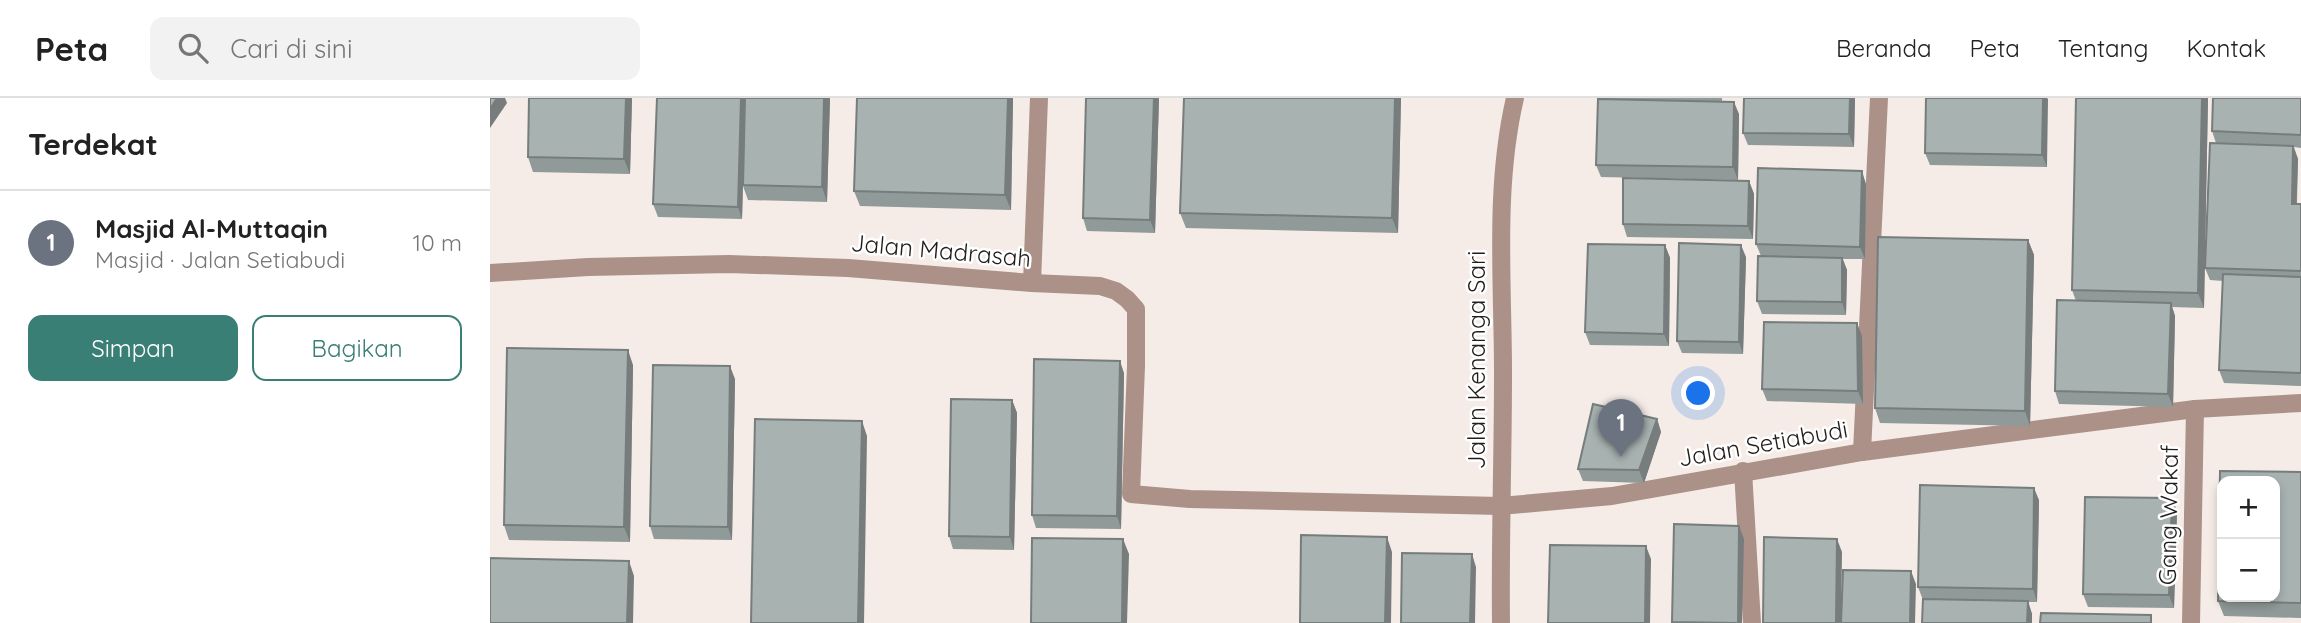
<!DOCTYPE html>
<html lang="id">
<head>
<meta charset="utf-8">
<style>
	body { margin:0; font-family:Quicksand,sans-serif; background:#f2f2f2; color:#222 }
	.controls { position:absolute; right:21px; bottom:21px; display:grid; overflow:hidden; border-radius:14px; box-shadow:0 4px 10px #0003 }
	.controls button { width:63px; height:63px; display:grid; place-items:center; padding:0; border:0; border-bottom:2px solid #e0e0e0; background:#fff; color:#222; font:35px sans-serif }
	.you { position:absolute; left:1209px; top:296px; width:24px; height:24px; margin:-18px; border:5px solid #fff; border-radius:50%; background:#1a73e8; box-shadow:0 0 0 10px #1a73e833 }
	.badge { display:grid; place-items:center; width:46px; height:46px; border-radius:50%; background:#3a7f75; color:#fff; font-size:23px; font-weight:700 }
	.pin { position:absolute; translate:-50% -58px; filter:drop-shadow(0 2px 4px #0008) }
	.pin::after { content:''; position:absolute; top:37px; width:24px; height:21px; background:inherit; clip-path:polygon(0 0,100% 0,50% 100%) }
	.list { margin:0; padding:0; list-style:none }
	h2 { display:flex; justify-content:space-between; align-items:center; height:91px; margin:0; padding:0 28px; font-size:30px }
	h2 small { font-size:23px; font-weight:400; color:#767676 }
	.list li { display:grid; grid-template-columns:46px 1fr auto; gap:21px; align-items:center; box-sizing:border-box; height:105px; padding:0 28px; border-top:2px solid #e0e0e0 }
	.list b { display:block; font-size:26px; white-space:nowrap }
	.list p { margin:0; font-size:23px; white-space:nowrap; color:#767676 }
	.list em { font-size:23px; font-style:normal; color:#767676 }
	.actions { display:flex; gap:14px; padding:21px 28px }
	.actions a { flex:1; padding:16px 0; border:2px solid #3a7f75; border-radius:14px; text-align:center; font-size:24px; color:#3a7f75 }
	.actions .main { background:#3a7f75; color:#fff }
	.icon { flex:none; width:38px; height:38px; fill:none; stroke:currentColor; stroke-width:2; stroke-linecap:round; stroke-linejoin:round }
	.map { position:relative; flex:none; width:1811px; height:525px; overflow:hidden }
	header { display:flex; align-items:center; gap:42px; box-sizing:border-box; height:98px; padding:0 35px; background:#fff; border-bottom:2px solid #e0e0e0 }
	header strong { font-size:33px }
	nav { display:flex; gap:38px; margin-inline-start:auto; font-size:24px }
	.search { width:490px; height:63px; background:#f2f2f2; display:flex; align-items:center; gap:18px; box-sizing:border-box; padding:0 24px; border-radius:14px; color:#767676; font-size:26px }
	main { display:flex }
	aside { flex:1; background:#fff }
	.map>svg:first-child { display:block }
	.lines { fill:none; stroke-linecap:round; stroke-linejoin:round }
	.minor { stroke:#ab9188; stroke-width:18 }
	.wall { fill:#909a98 }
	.shaded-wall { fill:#767d7c }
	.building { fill:#a8b3b1; stroke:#767d7c; stroke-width:2; fill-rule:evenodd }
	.labels { text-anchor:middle; stroke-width:5; stroke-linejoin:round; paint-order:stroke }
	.street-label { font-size:24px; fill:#211d1c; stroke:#fff }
</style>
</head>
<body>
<header>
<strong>Peta</strong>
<div class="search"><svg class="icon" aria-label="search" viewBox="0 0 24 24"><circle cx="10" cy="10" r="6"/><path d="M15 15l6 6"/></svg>Cari di sini</div>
<nav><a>Beranda</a><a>Peta</a><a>Tentang</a><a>Kontak</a></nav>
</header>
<main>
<aside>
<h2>Terdekat<small></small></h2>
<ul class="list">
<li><span class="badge" style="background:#6b7280">1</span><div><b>Masjid Al-Muttaqin</b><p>Masjid · Jalan Setiabudi</p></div><em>10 m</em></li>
</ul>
<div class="actions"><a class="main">Simpan</a><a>Bagikan</a></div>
</aside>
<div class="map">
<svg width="1811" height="525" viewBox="0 0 1811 525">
	<rect width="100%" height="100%" fill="#f5ebe7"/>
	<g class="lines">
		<g class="minor">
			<path d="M0,175L98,169L239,166L358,170L542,185L610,188L626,193L637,201L646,211V268L641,396L700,401L1010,408L1122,398L1372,354L1705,311L1811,305"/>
			<path d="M542,185L549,0"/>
			<path d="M1372,354L1389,0"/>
			<path d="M1253,373L1262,525"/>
			<path d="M1011,525C1010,442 1013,359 1013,275C1013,184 1004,90 1025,0"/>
			<path d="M1701,525L1705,311"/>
		</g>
	</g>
	<g class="wall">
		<path d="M142,0L140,76L43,74L38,59Z"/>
		<path d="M167,0H340L337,104L258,102L253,88L252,121L168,119L163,106Z"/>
		<path d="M367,0H523L521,112L370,108L364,93Z"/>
		<path d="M669,0L665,135L597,133L593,120Z"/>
		<path d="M694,0H911L908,135L696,130L690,115Z"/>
		<path d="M1108,0H1232V3L1249,16L1248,82L1111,79L1106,67Z"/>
		<path d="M1254,0H1365L1364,49L1258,47L1253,35Z"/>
		<path d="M1436,0H1557V69L1440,67L1435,55Z"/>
		<path d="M1718,0L1714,210L1682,209L1685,218L1683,309L1569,306L1565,293L1586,203L1582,192Z"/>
		<path d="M1811,0V50L1804,49L1808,61L1807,106H1811V288L1734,285L1729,272L1733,183L1720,182L1715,170L1726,45L1722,33Z"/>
		<path d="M1259,83L1264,96L1263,141L1137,139L1133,126Z"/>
		<path d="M1376,86L1375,161H1353L1357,172L1356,217L1272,216L1267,203L1271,158L1266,146Z"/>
		<path d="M1538,142L1544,157L1540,328L1390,325L1385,310Z"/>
		<path d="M1175,147L1180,160L1179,248L1100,247L1095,234Z"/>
		<path d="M1256,159L1253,256L1192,255L1187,243Z"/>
		<path d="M1372,238L1373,306L1277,303L1272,291Z"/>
		<path d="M143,267L140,444L19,442L14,427Z"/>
		<path d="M634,275L631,431L546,430L542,417Z"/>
		<path d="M245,281L242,442L164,441L160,428Z"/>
		<path d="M522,302L527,315L524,452L463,451L459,438Z"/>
		<path d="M1167,321L1171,334L1154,385L1093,383L1088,371Z"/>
		<path d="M1811,374V520L1734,518L1728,503Z"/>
		<path d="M1549,402L1547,504H1538L1542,516L1433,502L1428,489Z"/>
		<path d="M1687,413L1684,510L1598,509L1593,496Z"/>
	</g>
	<g class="shaded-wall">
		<path d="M7,0H15L17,5L0,30V11Z"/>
		<path d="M136,0H142L140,76L134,61Z"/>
		<path d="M251,0H255L252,121L248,109Z"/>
		<path d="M334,0H340L337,104L332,89Z"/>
		<path d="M518,0H523L521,112L515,97Z"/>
		<path d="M664,0H669L665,135L660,122Z"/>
		<path d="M905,0H911L908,135L902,120Z"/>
		<path d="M1360,0H1365L1364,49L1359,36Z"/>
		<path d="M1553,0H1557L1558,1L1557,69L1552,57Z"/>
		<path d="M1712,0H1718L1714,210L1708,195Z"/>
		<path d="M1244,4L1249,16L1248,82L1243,69Z"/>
		<path d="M1803,48L1808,61L1806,118L1802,106Z"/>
		<path d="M1372,73L1376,86L1375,161L1370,149Z"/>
		<path d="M1259,83L1264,96L1263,141L1258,128Z"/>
		<path d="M1538,142L1544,157L1540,328L1535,313Z"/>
		<path d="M1175,147L1180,160L1179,248L1174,236Z"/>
		<path d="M1251,147L1256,159L1253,256L1249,244Z"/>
		<path d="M1352,160L1357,172L1356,217L1352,204Z"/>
		<path d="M1681,205L1685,218L1683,309L1678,296Z"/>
		<path d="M1367,225L1372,238L1373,306L1368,293Z"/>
		<path d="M138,252L143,267L140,444L134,429Z"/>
		<path d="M630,263L634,275L631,431L627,418Z"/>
		<path d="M240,268L245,281L242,442L238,429Z"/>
		<path d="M522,302L527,315L524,452L520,439Z"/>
		<path d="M1167,321L1171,334L1154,385L1149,372Z"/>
		<path d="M372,323L377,338L374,525H368Z"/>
		<path d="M1544,390L1549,402L1547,504L1543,491Z"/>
		<path d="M1682,400L1687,413L1684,510L1679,497Z"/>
		<path d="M1249,428L1254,441L1252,525H1248Z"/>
		<path d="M897,439L902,454L901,525H895Z"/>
		<path d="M633,441L639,456L637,525H632Z"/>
		<path d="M1347,441L1352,454L1351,525H1346Z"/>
		<path d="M1156,448L1161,461L1160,525H1155Z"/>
		<path d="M982,456L986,469L985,525H980Z"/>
		<path d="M139,463L144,478L143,525H137Z"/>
		<path d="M1421,473L1426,486L1425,525H1420Z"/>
		<path d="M1538,503L1542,516V525H1537Z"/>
	</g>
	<g class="building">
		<path d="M0,0H7L0,11Z"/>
		<path d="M39,0H136L134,61L38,59Z"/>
		<path d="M167,0H251L248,109L163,106Z"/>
		<path d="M255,0H334L332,89L253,87Z"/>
		<path d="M367,0H518L515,97L364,93Z"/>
		<path d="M596,0H664L660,122L593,120Z"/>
		<path d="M694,0H905L902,120L690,115Z"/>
		<path d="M1254,0H1360L1359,36L1253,35Z"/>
		<path d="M1436,0H1553L1552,57L1435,55Z"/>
		<path d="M1586,0H1712L1708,195L1582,192Z"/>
		<path d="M1723,0H1811V37L1722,33Z"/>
		<path d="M1108,1L1244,4L1243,69L1106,67Z"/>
		<path d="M1720,45L1803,48L1802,106H1811V173L1715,170Z"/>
		<path d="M1268,70L1372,73L1370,149L1266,146Z"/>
		<path d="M1133,80L1259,83L1258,128L1133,126Z"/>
		<path d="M1388,139L1538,142L1535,313L1385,310Z"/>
		<path d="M1189,145L1251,147L1249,244L1187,243Z"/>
		<path d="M1098,146L1175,147L1174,236L1095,234Z"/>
		<path d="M1268,158L1352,160V204L1267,203Z"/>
		<path d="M1733,176L1811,179V275L1729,272Z"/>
		<path d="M1567,202L1681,205L1678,296L1565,293Z"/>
		<path d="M1274,224L1367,225L1368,293L1272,291Z"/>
		<path d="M17,250L138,252L134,429L14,427Z"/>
		<path d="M544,261L630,263L627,418L542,417Z"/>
		<path d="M163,267L240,268L238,429L160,428Z"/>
		<path d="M461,301L522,302L520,439L459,438Z"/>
		<path d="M1103,306L1167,321L1149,372L1088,371Z"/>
		<path d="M265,321L372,323L368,525H261Z"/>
		<path d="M1730,373L1811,374V505L1728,503ZM1732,383H1785V499H1732Z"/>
		<path d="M1430,387L1544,390L1543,491L1428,489Z"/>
		<path d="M1595,399L1682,400L1679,497L1593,496Z"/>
		<path d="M1184,426L1249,428L1248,525L1182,524Z"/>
		<path d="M811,437L897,439L895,525H810Z"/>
		<path d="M1274,439L1347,441L1346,525H1273Z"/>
		<path d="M542,440L633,441L632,525H541Z"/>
		<path d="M1060,447L1156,448L1155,525H1058Z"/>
		<path d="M912,455L982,456L980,525H911Z"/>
		<path d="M0,460L139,463L137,525H0Z"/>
		<path d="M1353,472L1421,473L1420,525H1351Z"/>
		<path d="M1433,501L1538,503L1537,525H1432Z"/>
		<path d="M1551,515L1661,517V525H1550Z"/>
	</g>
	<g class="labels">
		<g class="street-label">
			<text transform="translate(451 153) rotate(5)" y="8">Jalan Madrasah</text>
			<text transform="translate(987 262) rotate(-90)" y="8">Jalan Kenanga Sari</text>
			<text transform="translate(1273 346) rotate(-10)" y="8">Jalan Setiabudi</text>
			<text transform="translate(1679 417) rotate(-89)" y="8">Gang Wakaf</text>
		</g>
	</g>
</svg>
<div class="controls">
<button>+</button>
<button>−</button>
</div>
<div class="you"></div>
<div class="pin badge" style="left:1131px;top:359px;background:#6b7280">1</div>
</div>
</main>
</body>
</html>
